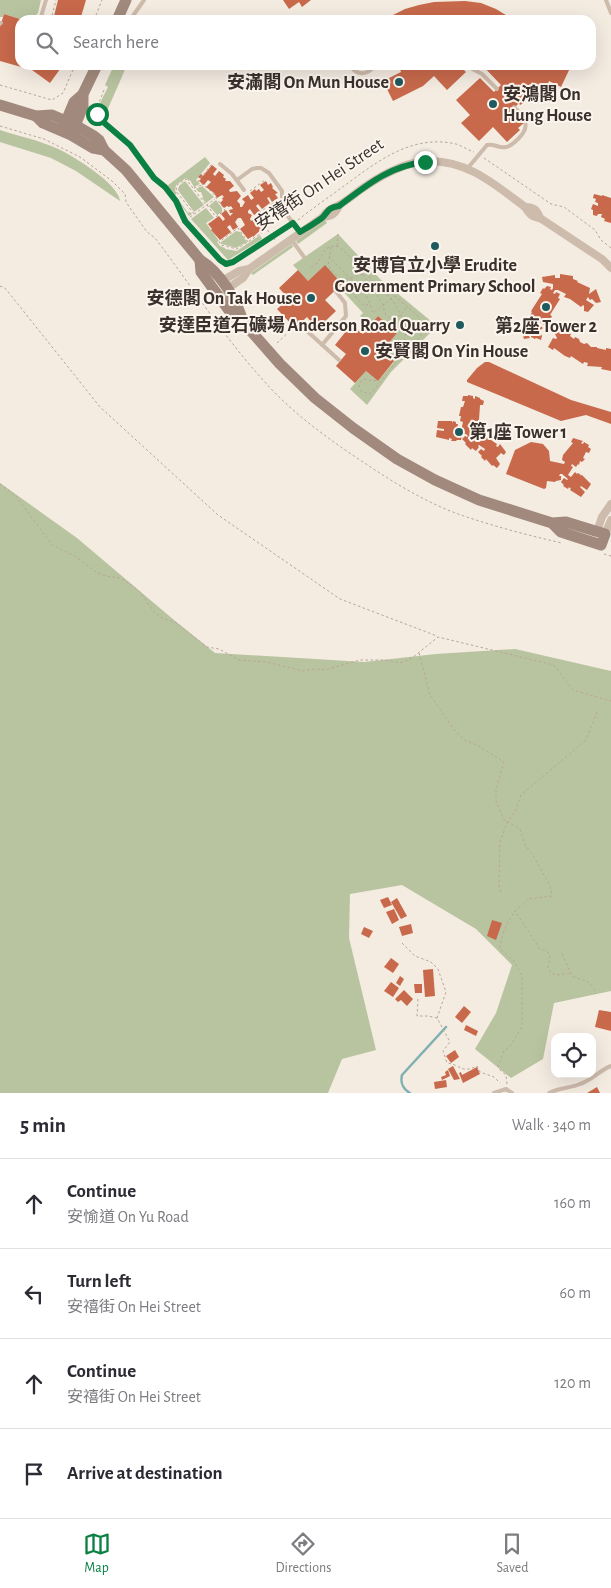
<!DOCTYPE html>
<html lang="en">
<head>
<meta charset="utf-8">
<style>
	body { margin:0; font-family:"Alegreya Sans","Noto Sans TC",sans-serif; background:#f2f2f3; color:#2b2b33 }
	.controls { position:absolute; right:15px; bottom:15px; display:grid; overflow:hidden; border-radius:10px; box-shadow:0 5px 20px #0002 }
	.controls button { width:45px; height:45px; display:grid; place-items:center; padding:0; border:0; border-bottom:1px solid #e1e1e2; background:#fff; color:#2b2b33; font:25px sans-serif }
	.stop { position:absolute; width:15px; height:15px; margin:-11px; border:4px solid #0b8043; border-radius:50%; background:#fff }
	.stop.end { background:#0b8043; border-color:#fff; box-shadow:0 1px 5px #0008 }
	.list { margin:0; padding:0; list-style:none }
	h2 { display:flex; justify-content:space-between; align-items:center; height:65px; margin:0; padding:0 20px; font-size:21px }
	h2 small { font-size:16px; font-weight:400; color:#7c7c81 }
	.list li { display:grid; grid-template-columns:32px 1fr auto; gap:15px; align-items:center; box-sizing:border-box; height:90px; padding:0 20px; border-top:1px solid #e1e1e2 }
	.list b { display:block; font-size:19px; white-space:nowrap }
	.list p { margin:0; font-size:16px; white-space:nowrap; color:#7c7c81 }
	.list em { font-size:16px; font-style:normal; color:#7c7c81 }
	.icon { flex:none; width:28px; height:28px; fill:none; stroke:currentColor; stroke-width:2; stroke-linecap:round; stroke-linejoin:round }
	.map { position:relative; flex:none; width:611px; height:1093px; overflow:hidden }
	.search { position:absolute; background:#fff; box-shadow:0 5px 20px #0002; left:15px; right:15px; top:15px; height:55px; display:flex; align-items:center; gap:12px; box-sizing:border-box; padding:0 18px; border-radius:15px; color:#7c7c81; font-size:19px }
	.sheet { height:425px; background:#fff }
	nav { display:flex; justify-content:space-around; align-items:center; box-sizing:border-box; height:70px; border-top:1px solid #e1e1e2; background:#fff; font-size:14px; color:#7c7c81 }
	nav a { display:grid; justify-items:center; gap:2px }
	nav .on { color:#0b8043 }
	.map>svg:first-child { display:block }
	.green { fill:#b8c4a0 }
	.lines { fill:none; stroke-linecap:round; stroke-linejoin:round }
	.stream { stroke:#7fb0b2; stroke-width:2.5 }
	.building { fill:#c8694b }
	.path { stroke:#b9a596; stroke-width:1; stroke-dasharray:2.5 2.5; stroke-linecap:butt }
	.lane { stroke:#cdbbac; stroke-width:4 }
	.street { stroke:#cdbbac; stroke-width:8 }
	.secondary { stroke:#a18a7d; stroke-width:11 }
	.route { stroke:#0b8043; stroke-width:6 }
	.poi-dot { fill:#1f5a5e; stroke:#fbf5ee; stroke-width:2 }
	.labels { text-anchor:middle; stroke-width:4; stroke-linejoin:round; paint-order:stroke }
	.poi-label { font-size:18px; font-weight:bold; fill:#3b302b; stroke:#fbf5ee; text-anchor:end }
	.street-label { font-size:18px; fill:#3b302b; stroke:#fbf5ee }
</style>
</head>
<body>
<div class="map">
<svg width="611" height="1093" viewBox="0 0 611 1093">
	<rect width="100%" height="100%" fill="#f4ebe1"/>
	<g class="green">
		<path d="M0,0H41L38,13L31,20H24L4,14L3,17H0Z"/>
		<path d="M114,65H127L103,120C94,109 103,98 108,87L105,85Z"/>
		<path d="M0,130C18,136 38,140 56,148C72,155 119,184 120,201L76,171L51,158L0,142Z"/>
		<path d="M205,157L210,163L196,180L200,184L194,187L190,180L189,181L186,178L176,185L175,191L177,193L175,195L188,213L190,212L192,214L189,216L167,186Z"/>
		<path d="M185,181L204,205L194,212L178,190L179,186Z"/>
		<path d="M202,186L214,197L206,203L202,198L203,197L201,192H199L196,189Z"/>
		<path d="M216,200L222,208V212L217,215L209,206Z"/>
		<path d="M206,208L214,218L206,223L219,241L217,242L220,246L225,248V249L237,251L260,235L262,239L228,260L191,219Z"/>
		<path d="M325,220L327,223L298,244L296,241Z"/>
		<path d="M236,231L240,232L247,242L236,248L222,244L220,243Z"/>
		<path d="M338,234L380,279L437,326L391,372L367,405L350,389L366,371L378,381L393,363L394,361L382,351L397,332L378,316L371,325L360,316L363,313L339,287L342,284L324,266L308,281L293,265Z"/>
		<path d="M292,244L293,247L253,275L251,273Z"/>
		<path d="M0,483L77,538L174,620L215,653L364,662L436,654L515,649L611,671V991L554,1003L543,1059L511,1078L475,1049L496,1013L512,965L476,929L402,885L350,894L349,938L376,1050L342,1059L328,1093H0Z"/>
	</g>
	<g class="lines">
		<path class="stream" d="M410,1093C403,1089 400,1084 402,1075L446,1027"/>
	</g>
	<g class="building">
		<path d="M58,0H86L80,20H53Z"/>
		<path d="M283,0H311L302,7L299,2L289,9Z"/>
		<path d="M465,1L481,3L496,9L514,20H383L405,9L419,5L434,2Z"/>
		<path d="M4,14L20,19V65H63L50,83L32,70L0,61V27Z"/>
		<path d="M404,65H459L466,72L447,90L434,76L423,86L393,101L383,81L401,72L400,69Z"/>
		<path d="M482,65H567L570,68L561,87L549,81L547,86L549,89L520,105L519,103L512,110L524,123L518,128L520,130L507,142L493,127L479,141L461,123L470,115L456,100L480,78L494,92L501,85Z"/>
		<path d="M212,165L217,169L213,174L215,176L219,171L224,175L223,177L226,179L225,181H230L234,186L229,190L230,192L237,191L241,196L237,201L240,204V207H242L245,202L242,199L248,195L251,200L254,198L250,193L255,189L256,191L259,189L261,192L264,190L260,185L266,181L268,185L271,183L273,187L272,188L278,193L275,194L278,198L272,202L269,197L267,198L270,203L262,209L258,204L256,206L260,211L254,215L250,209L248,211V213L252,215L250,219L251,221L256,217L264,227L253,237V236L248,239L240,229L245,225L241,218H238L235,222L238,227L233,230L230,225L227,227L231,232L220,240L211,230L212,229L208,224L219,216L223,221L225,219L221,214L226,210L230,216L233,213H230L229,210L233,209L231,206L229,207L227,206L224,208L220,203L223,200L222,198L224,197L222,195L217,198L214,193L206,187L211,182L208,180L204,185L199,181L201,179L198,177L201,174L203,176Z"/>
		<path d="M594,194L602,196V195L611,198V223L604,221L605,219L601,217L602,214H598L597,216L593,215V210L591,209L593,204L598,206V203L595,202L596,199L593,198Z"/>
		<path d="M325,265L342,284L325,300L336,311L317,329L307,317L295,328L277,309L289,299L279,288L298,270L308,281Z"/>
		<path d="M560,274L573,276V279L578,281L577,282L590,288L589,294L596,289L601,302L596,303L592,299L590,300L588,297L586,300L594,305L588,312L584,311V306L583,305L581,307L570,299L564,297L566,294L558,290H555L553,293L555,294L556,292L560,294L558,298L560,299L550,315L552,316L550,320L547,319L548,320L544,325L538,321L537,323L543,328L539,331L542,336L541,340L536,338L535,339L531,337V335L529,336L530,338L524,339L520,327L524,325L526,328L529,325L524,323L527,318L528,319L532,312L531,311L542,294L540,293L543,288L544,289L547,286L551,287L550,289L552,290L553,288V284L543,282L542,277L555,275V278H560Z"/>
		<path d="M378,316L397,333L382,351L394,361L378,381L366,371L355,383L336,366L346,354L335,345L351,325L363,334Z"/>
		<path d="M557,330L562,332L563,330L571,334L570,336L574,339L575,337L579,339L580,342L584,344L587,343L591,347H597V348L606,350V348L611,349V371L601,369L602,367L587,366L588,363L584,362L583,364L571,356L570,358L565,356L554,348L553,350L548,347L553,338L556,339L557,338L555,334Z"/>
		<path d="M485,362H489L571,400L611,412V424L586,415L561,421L467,382V380L477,368Z"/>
		<path d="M468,395L473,396V398L475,399V396L480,398V399L484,401L483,405H480L479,420L476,425L473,424L472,426L477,431L479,429L486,435L485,436L497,444L496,446L498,447L500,444L506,452L504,455L501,453L496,458L500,464L497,468L493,465L492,466L486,459L485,461L481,457L482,456L478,452L481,449L484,451L485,449L479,445L478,446L479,447L476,451L472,448L471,450L465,444L466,443L462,439L465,436L467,437L468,436L466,434L458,433V435H462L461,440H457L456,441H451L452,439L449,438V440L436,437L437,430L444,431V429L437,428L438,421H452V423L453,421L456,422V424H458L457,430L461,431L463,422L460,421L461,416H459L461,407H463L465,401H462L463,396H468Z"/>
		<path d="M573,438L583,441L581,443L583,444L584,442L589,445L588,447L591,449L589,453L586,452L583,458L585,459L582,462L580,461L579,465L578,464L576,467L572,464L571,466L573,467L568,475L571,477L575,472L577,474L578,473L581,475L579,476L582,475L591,484L587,490L581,486L580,487L585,492L581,497L570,490L571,489L569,487L568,489L563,486L564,485L561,482L564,478L567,480L568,479L562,474H560L559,476H561V480L556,481L555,482L547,481L546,488L544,489L506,474L515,450L531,442L543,444L549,451L550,461L564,464L565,462L562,460L563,455L573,443L571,442Z"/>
		<path d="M388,897L392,905L384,908L380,900Z"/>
		<path d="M397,898L407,916L401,919L391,902Z"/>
		<path d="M394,909L399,920L392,924L386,912Z"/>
		<path d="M492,920L502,923L496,940L487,936Z"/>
		<path d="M411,924L413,933L402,936L399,927Z"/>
		<path d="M364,927L373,931L369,938L361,934Z"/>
		<path d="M391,958L399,964L393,973L384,967Z"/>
		<path d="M433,969L435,996L425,997L423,970Z"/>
		<path d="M400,976L404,979L400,986L396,983Z"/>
		<path d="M391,982L399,988L393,997L384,991Z"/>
		<path d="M414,984H422V993H415Z"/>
		<path d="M404,990L413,999L407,1006L401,1000L398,1002L395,999Z"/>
		<path d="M464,1006L471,1012L462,1023L455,1017Z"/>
		<path d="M599,1010L611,1012V1031L595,1027Z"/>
		<path d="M466,1025L478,1031L476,1036L464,1030Z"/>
		<path d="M455,1050L459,1057L451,1063L446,1056Z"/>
		<path d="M453,1066L460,1079L454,1080L448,1069Z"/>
		<path d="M477,1067L480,1074L463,1083L459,1073L461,1072L462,1075Z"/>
		<path d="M448,1070L450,1076L442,1080L441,1077L446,1075L445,1072Z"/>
		<path d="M446,1080L447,1087L435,1089L434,1082Z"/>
		<path d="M597,1087L600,1093H587Z"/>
	</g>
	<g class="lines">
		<g class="path">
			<path d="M51,20L56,0"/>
			<path d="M94,20L102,0"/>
			<path d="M0,85L52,100L63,93L75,65"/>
			<path d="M104,90L97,108L98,116L130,145L154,178L165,187L176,201L185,221L222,262L230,263L288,227"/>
			<path d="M0,126L44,139L80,157L112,181L125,194L126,202L147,232L155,238C191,285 223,336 263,380C292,413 327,438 363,462C396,484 431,506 470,518C500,528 531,536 562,543"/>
			<path d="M484,158L551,204L564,207L595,230L601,240L611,248"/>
			<path d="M194,188L202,185"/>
			<path d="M250,191L265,180"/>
			<path d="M207,205L216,217L225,210L212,192L198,181L212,164H213"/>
			<path d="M194,214L176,191L177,185L186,179L206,205"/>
			<path d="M298,220C313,208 329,197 344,186C378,161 412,134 456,144C462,146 468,150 474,152"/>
			<path d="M182,223L215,199"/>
			<path d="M275,240L256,215L276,201"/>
			<path d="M248,242L238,228L219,242L221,245L237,249L266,230"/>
			<path d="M337,246L338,234"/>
			<path d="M331,247L328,266L364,306L369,304"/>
			<path d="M329,256L368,298L373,313L395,296L419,317L421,335L416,343L406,342"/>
			<path d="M311,267C325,262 319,242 340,247L393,301L404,320L406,334L403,349L396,362L374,390L369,394L361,391L359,386L361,381L365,379L373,381L377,380"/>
			<path d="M363,274L383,304L385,314L400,327L396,332"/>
			<path d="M341,281L363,274"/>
			<path d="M0,286L5,288L100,407L218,515L340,599L437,636"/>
			<path d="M387,294L392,289"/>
			<path d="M395,321L407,307"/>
			<path d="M401,327H419"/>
			<path d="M318,328L323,333"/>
			<path d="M387,342L395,350L393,360"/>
			<path d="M277,343L294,327"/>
			<path d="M0,484L15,495L52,545L75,556L96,572L106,576L120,578L130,584L140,592L154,612L164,619L175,622L207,647L219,649L239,660L266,662L303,671L314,669L325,670L360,660H385L400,663L412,658L438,637L554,665L573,690L611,701"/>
			<path d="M604,554L611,556"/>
			<path d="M419,653L430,695L456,732L466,741L477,745L504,762L496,789V801L504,820L520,829L525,845L534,857L550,886L552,896L528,899L515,911L540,949L547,951L550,956L548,968L551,973L558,975L570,973"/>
			<path d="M501,892L499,886L500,842L507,823L516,810L521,795L586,740L597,712"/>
			<path d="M402,943L415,956L431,962L438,969L446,992L437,1018"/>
			<path d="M562,954L572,976C585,982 590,978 596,994"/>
			<path d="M418,999L417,1016H428L437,1018L450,1042L443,1051L447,1063C462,1065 461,1074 477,1066L480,1072L494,1077L500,1083"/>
			<path d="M507,1084L506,1075L500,1070L498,1066L504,1051L510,1046L522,1027V976L514,961L500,949C501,933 507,924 515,911"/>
		</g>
		<g class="lane">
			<path d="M606,0L611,13"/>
			<path d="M40,20L46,0"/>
			<path d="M130,20L144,0"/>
			<path d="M0,23H1"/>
			<path d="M350,65C356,76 368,76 375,65"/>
			<path d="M465,65L482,74L497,89"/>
			<path d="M220,164L232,174L244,190"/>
			<path d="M467,169L487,145C494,143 499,149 506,147C512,146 515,142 519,138C531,126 525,117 514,107"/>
			<path d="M237,180L252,169L257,168H261L269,173L282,191V208L300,233"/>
			<path d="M291,239L304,257"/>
			<path d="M307,331L339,360"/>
			<path d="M322,345L346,316L345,303L335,290"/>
			<path d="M494,1093L506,1089L512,1093"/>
			<path d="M549,1093C559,1088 570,1088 580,1084C592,1080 600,1070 611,1066"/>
		</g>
		<g class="street">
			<path d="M525,207C529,214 532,217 540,218L602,259L611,268"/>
			<path d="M323,217C332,216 335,214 339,206"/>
			<path d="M222,281L239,271L249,269"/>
			<path d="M227,289L243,278L249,269L323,217C328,208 333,209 341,204C347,200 354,195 360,190C397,164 430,150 474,172C492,181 509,195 525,207C534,207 537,210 540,218"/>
			<path d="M597,531L602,517L611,504"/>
			<path d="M605,534L611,520"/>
		</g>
		<g class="secondary">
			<path d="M117,20L126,0"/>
			<path d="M0,105L36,116L52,115L75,125L94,136L99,140L104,150L126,170L200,260C220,272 237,300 243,322"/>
			<path d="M36,116L43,123L71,135L93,148L104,150"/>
			<path d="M64,126L74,102L83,94"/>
			<path d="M73,131L83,106V94L97,65"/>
			<path d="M200,260L201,272L231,313L243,322L280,364L315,398L353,428L397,459L435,480L479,500L552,523L566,522L605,534L601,545L561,532L552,523"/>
		</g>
	</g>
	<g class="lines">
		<path class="route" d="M97,114L102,121L130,145L154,178L165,187L176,201L185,221L220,260L226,264L233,262L293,223L300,232C307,228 315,223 322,218C329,211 327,208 339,206C367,185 389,166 425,162"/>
	</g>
	<g class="poi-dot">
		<circle cx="399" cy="82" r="5"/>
		<circle cx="493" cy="104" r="5"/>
		<circle cx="435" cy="246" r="5"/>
		<circle cx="311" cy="298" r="5"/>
		<circle cx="546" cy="307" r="5"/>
		<circle cx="460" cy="325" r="5"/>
		<circle cx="365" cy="351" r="5"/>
		<circle cx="459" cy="432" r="5"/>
	</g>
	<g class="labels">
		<g class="poi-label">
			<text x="389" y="88">安滿閣 On Mun House</text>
			<text x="503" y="100" text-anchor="start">安鴻閣 On<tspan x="503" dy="21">Hung House</tspan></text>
			<text x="435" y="271" text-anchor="middle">安博官立小學 Erudite<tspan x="435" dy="21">Government Primary School</tspan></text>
			<text x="301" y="304">安德閣 On Tak House</text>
			<text x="450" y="331">安達臣道石礦場 Anderson Road Quarry</text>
			<text x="546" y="332" text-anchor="middle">第2座 Tower 2</text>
			<text x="375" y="357" text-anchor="start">安賢閣 On Yin House</text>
			<text x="469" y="438" text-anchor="start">第1座 Tower 1</text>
		</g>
		<g class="street-label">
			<text transform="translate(319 184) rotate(-34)" y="6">安禧街 On Hei Street</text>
		</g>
	</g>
</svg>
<div class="controls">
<button><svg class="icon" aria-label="locate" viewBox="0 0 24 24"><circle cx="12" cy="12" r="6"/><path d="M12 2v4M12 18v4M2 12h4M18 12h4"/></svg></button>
</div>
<div class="stop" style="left:97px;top:114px"></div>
<div class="stop end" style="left:425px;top:162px"></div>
<div class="search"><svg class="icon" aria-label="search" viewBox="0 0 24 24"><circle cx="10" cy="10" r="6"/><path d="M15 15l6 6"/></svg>Search here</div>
</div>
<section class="sheet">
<h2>5 min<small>Walk · 340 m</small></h2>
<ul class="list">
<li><svg class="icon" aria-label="ahead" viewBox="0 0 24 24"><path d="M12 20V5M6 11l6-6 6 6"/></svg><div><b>Continue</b><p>安愉道 On Yu Road</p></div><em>160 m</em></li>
<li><svg class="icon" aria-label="left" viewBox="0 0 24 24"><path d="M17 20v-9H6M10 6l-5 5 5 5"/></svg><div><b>Turn left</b><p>安禧街 On Hei Street</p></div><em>60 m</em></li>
<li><svg class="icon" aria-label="ahead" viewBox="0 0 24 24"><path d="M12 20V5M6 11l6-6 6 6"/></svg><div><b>Continue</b><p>安禧街 On Hei Street</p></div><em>120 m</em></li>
<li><svg class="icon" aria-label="arrive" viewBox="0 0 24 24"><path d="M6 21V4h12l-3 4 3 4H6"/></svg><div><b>Arrive at destination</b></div></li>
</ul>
</section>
<nav>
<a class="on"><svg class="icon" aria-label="map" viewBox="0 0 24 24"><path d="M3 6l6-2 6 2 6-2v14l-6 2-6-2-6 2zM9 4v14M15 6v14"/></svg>Map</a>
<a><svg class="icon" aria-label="directions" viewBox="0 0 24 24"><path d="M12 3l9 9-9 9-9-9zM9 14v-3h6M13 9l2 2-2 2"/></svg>Directions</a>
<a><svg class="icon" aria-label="saved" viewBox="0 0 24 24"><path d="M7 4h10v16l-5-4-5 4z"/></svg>Saved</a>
</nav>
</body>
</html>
